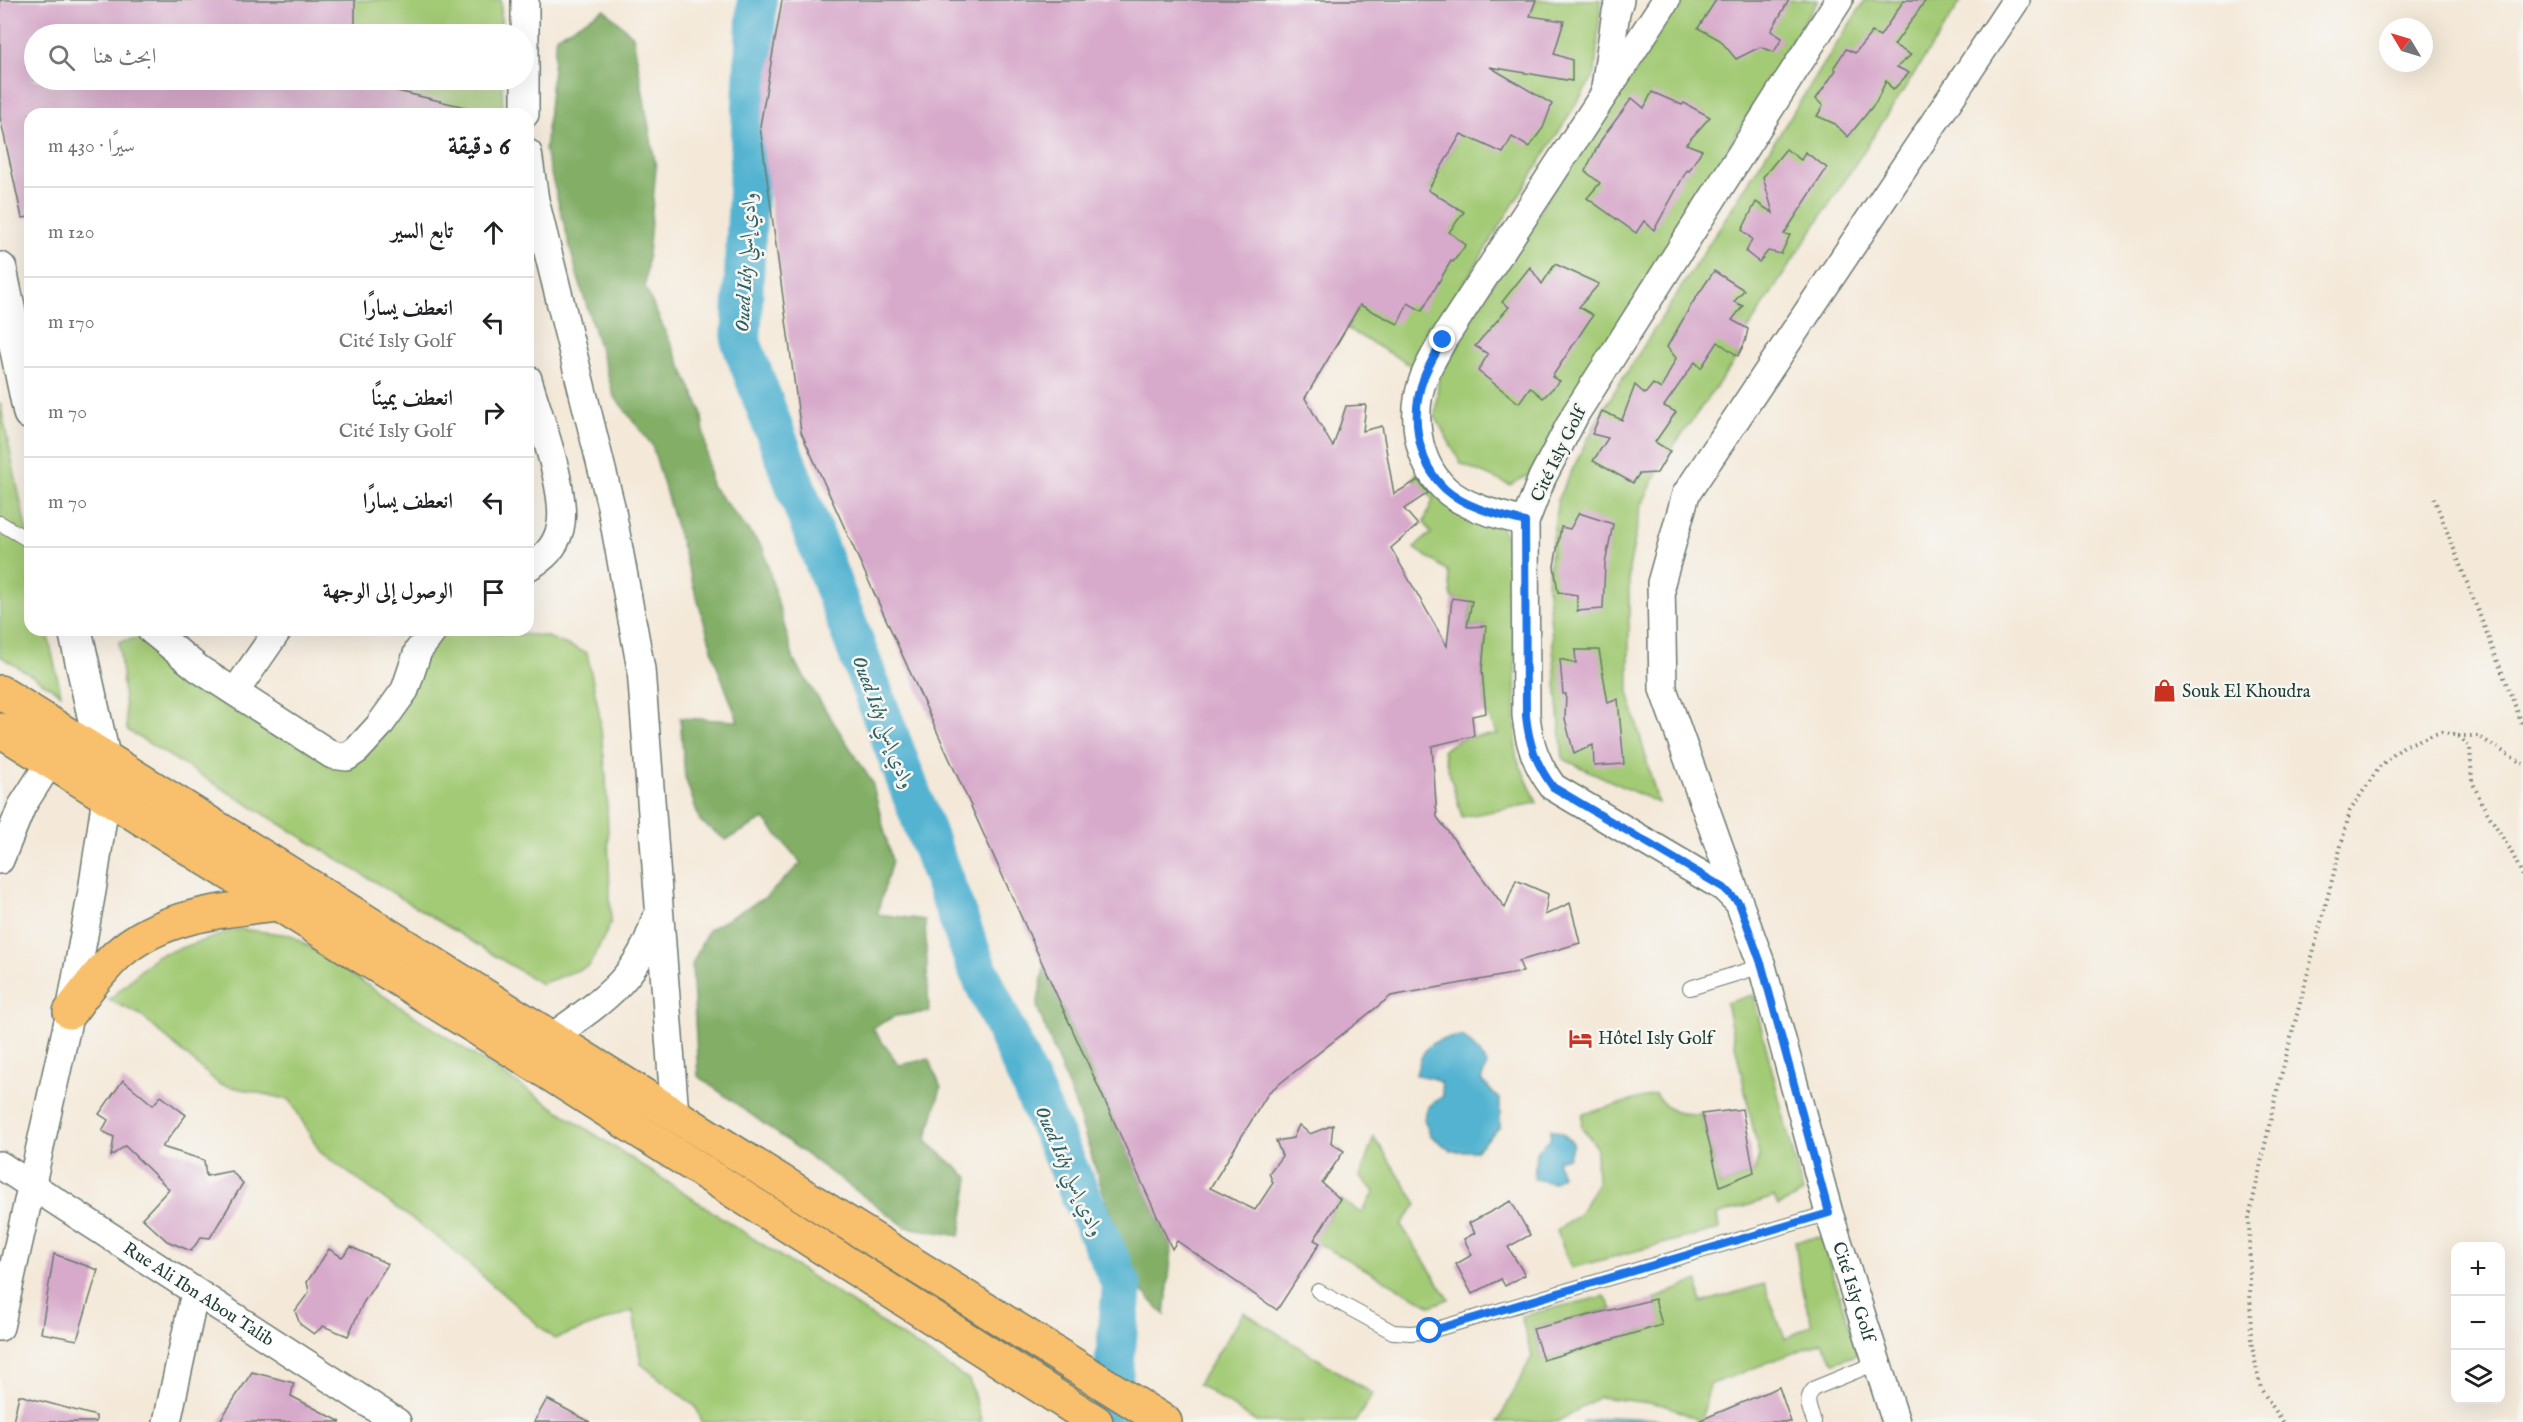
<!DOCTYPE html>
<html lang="ar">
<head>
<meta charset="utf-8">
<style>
	body { margin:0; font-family:"IM FELL English",Amiri,serif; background:#f6f6f6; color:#202124; direction:rtl }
	.controls { position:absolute; right:18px; bottom:18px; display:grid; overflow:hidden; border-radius:12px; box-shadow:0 6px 24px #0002 }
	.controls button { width:54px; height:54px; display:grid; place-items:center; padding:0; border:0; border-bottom:2px solid #e0e0e0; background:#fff; color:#202124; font:30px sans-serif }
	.compass { position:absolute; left:2379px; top:18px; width:54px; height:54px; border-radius:50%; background:#fff; box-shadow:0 6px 24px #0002; rotate:308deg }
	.stop { position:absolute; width:18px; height:18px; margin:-14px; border:4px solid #1a73e8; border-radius:50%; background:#fff }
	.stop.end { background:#1a73e8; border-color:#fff; box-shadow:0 2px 6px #0008 }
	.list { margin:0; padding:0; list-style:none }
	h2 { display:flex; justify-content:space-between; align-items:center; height:78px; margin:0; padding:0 24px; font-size:26px }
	h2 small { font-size:20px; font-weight:400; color:#757577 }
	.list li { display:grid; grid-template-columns:39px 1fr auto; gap:18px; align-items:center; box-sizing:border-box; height:90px; padding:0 24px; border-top:2px solid #e0e0e0 }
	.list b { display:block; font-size:22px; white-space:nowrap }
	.list p { margin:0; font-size:20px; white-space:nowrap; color:#757577 }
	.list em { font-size:20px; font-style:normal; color:#757577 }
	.icon { flex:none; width:33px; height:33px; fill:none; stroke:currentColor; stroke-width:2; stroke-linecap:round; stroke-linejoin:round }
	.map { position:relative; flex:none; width:2523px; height:1422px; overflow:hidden; direction:ltr }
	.search { position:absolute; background:#fff; box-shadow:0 6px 24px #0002; left:24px; top:24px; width:510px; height:66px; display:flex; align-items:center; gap:15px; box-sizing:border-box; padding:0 21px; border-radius:33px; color:#757577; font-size:22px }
	.panel { position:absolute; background:#fff; box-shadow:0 6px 24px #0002; left:24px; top:108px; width:510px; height:528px; border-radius:18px; direction:rtl }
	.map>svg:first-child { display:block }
	.green { fill:#a3ca75; stroke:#618454; stroke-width:1.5 }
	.forest { fill:#82ae66; stroke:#50764d; stroke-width:1.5 }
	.water { fill:#52b3d1; stroke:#387882; stroke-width:1.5 }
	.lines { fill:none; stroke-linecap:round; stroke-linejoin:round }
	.river { stroke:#52b3d1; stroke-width:40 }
	.building { fill:#d7a9ca }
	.service-casing { stroke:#6a796e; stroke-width:16 }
	.minor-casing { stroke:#6a796e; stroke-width:30 }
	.tertiary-casing { stroke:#6a796e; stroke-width:36 }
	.primary-casing { stroke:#6a796e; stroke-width:36 }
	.path { stroke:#6a796e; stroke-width:4; stroke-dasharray:1.5 4.5; stroke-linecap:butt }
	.service { stroke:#fff; stroke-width:14 }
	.minor { stroke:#fff; stroke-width:27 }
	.tertiary { stroke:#fff; stroke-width:33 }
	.primary { stroke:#f8bf6c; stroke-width:33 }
	.route { stroke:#1a73e8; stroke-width:8 }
	.labels { text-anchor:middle; stroke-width:5; stroke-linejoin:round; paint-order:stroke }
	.street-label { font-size:18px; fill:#1f3d34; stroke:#f6f6f2 }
	.poi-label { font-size:18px; fill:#1f3d34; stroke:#f6f6f2; text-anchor:start }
	.water-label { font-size:20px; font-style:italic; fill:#2e6063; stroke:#f6f6f2 }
</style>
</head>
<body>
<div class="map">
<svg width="2523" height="1422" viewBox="0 0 2523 1422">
	<rect width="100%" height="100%" fill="#f6f6f2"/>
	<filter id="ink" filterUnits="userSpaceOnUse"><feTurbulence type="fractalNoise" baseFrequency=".0167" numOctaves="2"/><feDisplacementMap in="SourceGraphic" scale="12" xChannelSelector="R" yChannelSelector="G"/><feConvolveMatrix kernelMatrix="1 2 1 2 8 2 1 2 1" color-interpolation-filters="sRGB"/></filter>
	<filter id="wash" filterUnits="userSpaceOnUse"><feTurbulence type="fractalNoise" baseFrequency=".008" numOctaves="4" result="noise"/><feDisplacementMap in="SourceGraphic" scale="24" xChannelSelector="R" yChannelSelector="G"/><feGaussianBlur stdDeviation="1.35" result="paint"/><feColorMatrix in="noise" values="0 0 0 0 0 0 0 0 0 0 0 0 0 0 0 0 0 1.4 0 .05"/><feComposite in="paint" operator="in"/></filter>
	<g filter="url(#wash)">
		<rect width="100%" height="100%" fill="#f4e9d9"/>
		<g class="green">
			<path d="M168,0H501V34H287L279,21L217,34H179Z"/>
			<path d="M1536,0H1601L1595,74L1412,366L1346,328L1530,16Z"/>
			<path d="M1678,0H1818L1529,475L1510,485L1461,464L1435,416L1440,364Z"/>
			<path d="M1865,0H1962L1748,329L1738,356L1670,451L1657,473L1641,507L1629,569V695L1658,803L1563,759L1547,582L1558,498L1602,411Z"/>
			<path d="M310,80H502L503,114H342Z"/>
			<path d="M0,403L30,547V630H47L61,694L0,656Z"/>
			<path d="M1420,465L1501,528L1514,552L1516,756L1537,803L1462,817L1443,751C1459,735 1476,736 1498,735L1486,713L1482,670L1485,626L1467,627L1472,602L1452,598L1448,571L1414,548L1431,533L1424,522L1433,499L1413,480Z"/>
			<path d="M429,630H493L495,632L545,636L587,653L599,712L606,775L611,923L589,966L541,984L127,730L119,642L144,636L357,755Z"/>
			<path d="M239,929L291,935L969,1380L982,1422H702L696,1407L641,1364L633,1311L554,1339L445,1243L320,1152L290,1100L219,1084L139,1014L109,1000L156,956Z"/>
			<path d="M1753,995L1803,1193L1778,1206L1774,1197L1717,1215L1719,1229L1571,1268L1557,1231L1580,1213L1597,1184L1596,1146L1581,1126L1583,1114L1655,1094C1671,1115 1677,1114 1702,1114L1720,1186L1754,1172L1759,1155L1726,1003Z"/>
			<path d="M1374,1137L1417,1204L1401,1225L1449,1299L1431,1306L1289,1227H1322L1340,1199L1361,1213L1375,1192L1360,1177Z"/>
			<path d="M1821,1237L1858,1354L1834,1363L1822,1342L1709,1385L1702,1422L1666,1405L1599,1397L1557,1422H1498L1532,1356L1521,1316L1605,1296L1612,1309L1533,1329L1543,1360L1661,1325L1655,1299L1698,1280L1701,1303L1764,1284L1785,1339L1812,1324L1802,1291L1795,1241Z"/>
			<path d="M1244,1312L1373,1394L1355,1422H1256L1198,1384Z"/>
		</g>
		<g class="forest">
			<path d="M604,9L633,36L656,168L645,287L701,410L711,485L763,548L794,661L872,782L892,861L877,914L925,920L929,1012L895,1016L872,1028L899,1065L929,1059L941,1088L926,1141L969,1178L960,1236L906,1227L698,1076L692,965L708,930L766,897L801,863L764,819L726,840L700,821L685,777L680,718L738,721L717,666L652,445L614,396L577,274L545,151L556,37Z"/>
			<path d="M1044,967L1172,1249L1165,1315L1139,1288L1102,1189L1076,1107L1037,1007Z"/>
		</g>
		<g class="water">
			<path d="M1463,1036L1479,1052L1487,1065L1481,1080L1500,1100V1127L1475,1151H1451L1430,1135L1424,1119L1428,1107L1443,1096L1441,1083L1432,1078L1416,1075C1423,1043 1431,1040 1463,1036Z"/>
			<path d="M1551,1129L1562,1133L1573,1143L1569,1157L1557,1160L1562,1176L1553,1183L1534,1179L1536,1152L1550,1140Z"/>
			<path d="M1610,1417L1656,1419L1667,1422H1582Z"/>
		</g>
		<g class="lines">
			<path class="river" d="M757,0L741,342L975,963L1122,1286L1109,1422"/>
		</g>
		<g id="blocks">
			<g class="building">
				<path d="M0,0H355V34H34V80H351L465,107L464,114H30V217L22,218L0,117Z"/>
				<path d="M782,0H1536L1530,16L1564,21L1554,54L1572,60V81L1490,67L1552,104L1543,128L1529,147L1512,137L1503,153L1461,134L1428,190L1464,212L1449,232L1466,245L1453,262L1451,261L1422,311L1408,303L1398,324L1360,305L1305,398L1333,447L1346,406L1366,405L1363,431L1382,426L1394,494L1418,480L1428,493L1404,509L1418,525L1391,548L1447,646L1452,598L1472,601L1467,627L1486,626L1482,670L1486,713L1472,716L1474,736L1432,746L1437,817L1505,908L1516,880L1548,894L1545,915L1570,903L1580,943L1519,961L1523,972L1391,996L1269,1092L1210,1188L1255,1210L1273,1183L1269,1173L1282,1156L1276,1141L1293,1138L1299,1125L1310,1134L1333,1125L1331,1143L1344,1151L1322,1183L1340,1199L1314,1240L1320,1243L1277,1310L1177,1241L1172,1249L801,432L760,126Z"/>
				<path d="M1716,0H1789L1771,31L1782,38L1774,52L1760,47L1736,59L1720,40L1698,28Z"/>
				<path d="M1904,0H1926L1894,45L1911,55L1897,67L1909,73L1893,90L1886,81L1876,102L1848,137L1835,124L1817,116L1823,106L1816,99L1836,70L1834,67L1846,49L1855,53L1872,32L1880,36Z"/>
				<path d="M1652,92L1682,105L1684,103L1710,117L1686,144L1702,150L1689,171L1687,170L1654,230L1644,221L1636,233L1587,198L1600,183L1585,171L1601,140L1632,98L1644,108Z"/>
				<path d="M1786,149L1801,160L1805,152L1827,168L1784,234L1790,235L1781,254L1768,251L1759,262L1746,252L1752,239L1742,230L1756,202L1773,213L1763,177Z"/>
				<path d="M1555,264L1599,284L1579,307L1593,315L1552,377L1560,381L1543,398L1530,387L1519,403L1478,371L1488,354L1475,346L1509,307L1502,302L1530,267L1542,284Z"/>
				<path d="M1714,271L1744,290L1734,302L1743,306L1732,320L1748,329L1745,342L1738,356L1718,342L1701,368L1695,362L1664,406L1676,412L1655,442L1670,451L1657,473L1639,474L1633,483L1593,461L1608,438L1592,434L1602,411L1622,420L1635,385L1645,394L1653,384L1661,389L1676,358L1667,347L1693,302Z"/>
				<path d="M1579,513L1613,524L1605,564L1603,609L1577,611V595L1558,592L1554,566L1561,527L1570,529Z"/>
				<path d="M1575,650H1599L1608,703L1618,699L1624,764L1594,766L1593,745L1574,754L1565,719L1566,694H1563L1560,659L1576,663Z"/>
				<path d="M123,1080L153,1105L161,1096L186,1115L162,1147L204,1160L206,1176L231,1171L243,1183L210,1238L201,1237L191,1251L167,1241L142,1218L169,1189L125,1146L111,1156L114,1137L102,1131L108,1120L99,1114Z"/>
				<path d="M1742,1109L1754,1172L1720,1186L1702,1114Z"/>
				<path d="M1511,1201L1530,1235L1508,1247L1525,1275L1505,1286L1501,1279L1472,1294L1456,1264L1472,1255L1464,1239L1475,1233L1469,1223Z"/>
				<path d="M351,1247L388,1264L363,1303L348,1336L323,1326L314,1334L300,1324L295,1311L309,1292L307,1282L329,1249L342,1257Z"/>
				<path d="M54,1254L98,1270L77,1340L41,1333Z"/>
				<path d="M1655,1299L1662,1325L1543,1360L1533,1329Z"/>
				<path d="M252,1372L294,1383L291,1396L341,1422H219Z"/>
				<path d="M1779,1387L1791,1422H1696Z"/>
				<path d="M19,1395L96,1416V1422H13Z"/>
				<path d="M547,1399L590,1422H534Z"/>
			</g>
		</g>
	</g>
	<g filter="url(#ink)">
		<use href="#blocks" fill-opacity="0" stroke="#6a796e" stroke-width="1.5"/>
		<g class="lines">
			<defs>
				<g id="service">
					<path d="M0,523L30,541"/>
					<path d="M1690,988L1762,966"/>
					<path d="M1318,1291L1393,1332L1411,1333L1430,1331L1829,1213"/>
					<path d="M1814,1422C1810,1409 1803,1399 1815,1388L1876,1363"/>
				</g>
				<g id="minor">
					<path id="s1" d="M1839,0L1576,413L1542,478L1525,522L1526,715C1529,744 1536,764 1553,787L1724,888L1739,903L1762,966L1829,1213L1896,1422"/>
					<path d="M1605,88L1616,12L1620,0"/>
					<path d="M525,114V0"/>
					<path d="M528,153L535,200L611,506L641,669L675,1115"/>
					<path d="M528,379C538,415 569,494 560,529C555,548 544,558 528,567"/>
					<path d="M1525,522C1499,515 1466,508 1445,489C1416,461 1410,413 1424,377C1429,364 1437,352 1443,340L1666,0"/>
					<path d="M151,630L199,669L332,755L347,757L357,750L379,726L405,690L418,651L434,630"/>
					<path d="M235,692L278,630"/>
					<path d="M0,860L22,806L50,762"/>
					<path d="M1739,902L1663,689L1661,583L1686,494L2016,0"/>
					<path d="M552,1037C599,1003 639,979 655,920"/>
					<path id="s2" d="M0,1165L397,1422"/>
					<path d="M0,1327L70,1012L92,891L106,797"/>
					<path d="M167,1422L195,1292"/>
				</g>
				<g id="tertiary">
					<path d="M0,269L30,413"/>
					<path d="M75,630L103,756L104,778"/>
				</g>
				<g id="primary">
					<path d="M0,692L1165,1422"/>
					<path d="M0,730L534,1064L1096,1422"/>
					<path d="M70,1012C85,992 99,972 117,955C161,915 223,910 280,904"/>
				</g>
			</defs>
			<use href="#service" class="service-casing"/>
			<use href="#minor" class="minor-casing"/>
			<use href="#tertiary" class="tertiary-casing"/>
			<use href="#primary" class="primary-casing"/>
			<g class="path">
				<path d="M2434,498L2523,726"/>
				<path d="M2458,736H2478L2523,764"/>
				<path d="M2283,1422L2261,1389L2251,1342L2249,1218L2275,1099L2350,811L2380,766L2404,746L2441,732L2458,736L2470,747L2472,781L2482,804L2510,849L2523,876"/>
			</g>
			<use href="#service" class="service"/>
			<use href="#minor" class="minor"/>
			<use href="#tertiary" class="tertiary"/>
			<use href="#primary" class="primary"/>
		</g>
	</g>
	<g class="lines" filter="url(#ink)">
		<path class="route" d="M1430,1331L1829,1213L1762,966L1739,903L1724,888L1553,787C1536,764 1529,744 1526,716L1525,522C1499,515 1466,508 1445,489C1416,461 1410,413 1424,377C1429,364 1437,352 1443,340"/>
	</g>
	<defs>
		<symbol id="shop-bare" viewBox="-9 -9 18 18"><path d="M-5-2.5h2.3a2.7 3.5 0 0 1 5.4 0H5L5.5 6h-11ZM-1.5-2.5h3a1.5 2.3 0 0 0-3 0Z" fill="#c8321e" stroke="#f6f6f2" stroke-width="2.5" paint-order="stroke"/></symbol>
		<symbol id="hotel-bare" viewBox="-9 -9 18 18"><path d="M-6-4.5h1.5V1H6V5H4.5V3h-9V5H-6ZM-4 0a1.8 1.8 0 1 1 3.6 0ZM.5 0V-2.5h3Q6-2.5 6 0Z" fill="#c8321e" stroke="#f6f6f2" stroke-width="2.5" paint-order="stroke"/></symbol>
	</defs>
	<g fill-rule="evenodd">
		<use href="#shop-bare" x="2148" y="674" width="33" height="33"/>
		<use href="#hotel-bare" x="1564" y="1022" width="33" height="33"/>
	</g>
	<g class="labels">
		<g class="street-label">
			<text transform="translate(1558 454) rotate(-64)" y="6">Cité Isly Golf</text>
			<text dy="6" stroke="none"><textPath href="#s1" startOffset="1506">Cité Isly Golf</textPath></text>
			<text dy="6" stroke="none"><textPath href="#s2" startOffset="237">Rue Ali Ibn Abou Talib</textPath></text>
		</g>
		<g class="poi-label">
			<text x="2182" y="697">Souk El Khoudra</text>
			<text x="1598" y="1044">Hôtel Isly Golf</text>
		</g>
		<g class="water-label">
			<text transform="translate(745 262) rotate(-87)" y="7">Oued Isly وادي إسلي</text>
			<text transform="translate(884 722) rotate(69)" y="7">Oued Isly وادي إسلي</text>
			<text transform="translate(1070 1171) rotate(66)" y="7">Oued Isly وادي إسلي</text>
		</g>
	</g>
</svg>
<div class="controls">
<button>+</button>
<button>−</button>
<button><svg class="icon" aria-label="layers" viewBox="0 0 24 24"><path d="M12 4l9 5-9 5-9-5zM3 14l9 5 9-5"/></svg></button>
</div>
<svg class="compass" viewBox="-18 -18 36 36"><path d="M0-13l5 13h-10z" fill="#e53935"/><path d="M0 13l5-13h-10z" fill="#757577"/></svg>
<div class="stop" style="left:1430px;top:1331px"></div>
<div class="stop end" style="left:1443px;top:340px"></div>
<div class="search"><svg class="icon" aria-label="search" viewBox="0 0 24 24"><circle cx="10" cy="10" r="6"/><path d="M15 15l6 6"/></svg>ابحث هنا</div>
<section class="panel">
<h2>6 دقيقة<small>سيرًا · 430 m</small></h2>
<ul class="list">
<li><svg class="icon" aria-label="ahead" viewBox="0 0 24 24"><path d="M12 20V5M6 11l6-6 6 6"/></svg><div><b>تابع السير</b></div><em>120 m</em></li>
<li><svg class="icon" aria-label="left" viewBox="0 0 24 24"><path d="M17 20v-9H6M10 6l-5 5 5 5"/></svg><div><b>انعطف يسارًا</b><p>Cité Isly Golf</p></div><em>170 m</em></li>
<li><svg class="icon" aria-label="right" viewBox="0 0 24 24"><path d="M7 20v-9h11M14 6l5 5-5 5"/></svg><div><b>انعطف يمينًا</b><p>Cité Isly Golf</p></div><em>70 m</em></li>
<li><svg class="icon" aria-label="left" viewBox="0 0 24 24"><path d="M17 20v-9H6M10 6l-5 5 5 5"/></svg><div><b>انعطف يسارًا</b></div><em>70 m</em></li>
<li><svg class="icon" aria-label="arrive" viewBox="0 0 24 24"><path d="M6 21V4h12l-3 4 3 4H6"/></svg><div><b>الوصول إلى الوجهة</b></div></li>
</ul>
</section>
</div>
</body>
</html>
